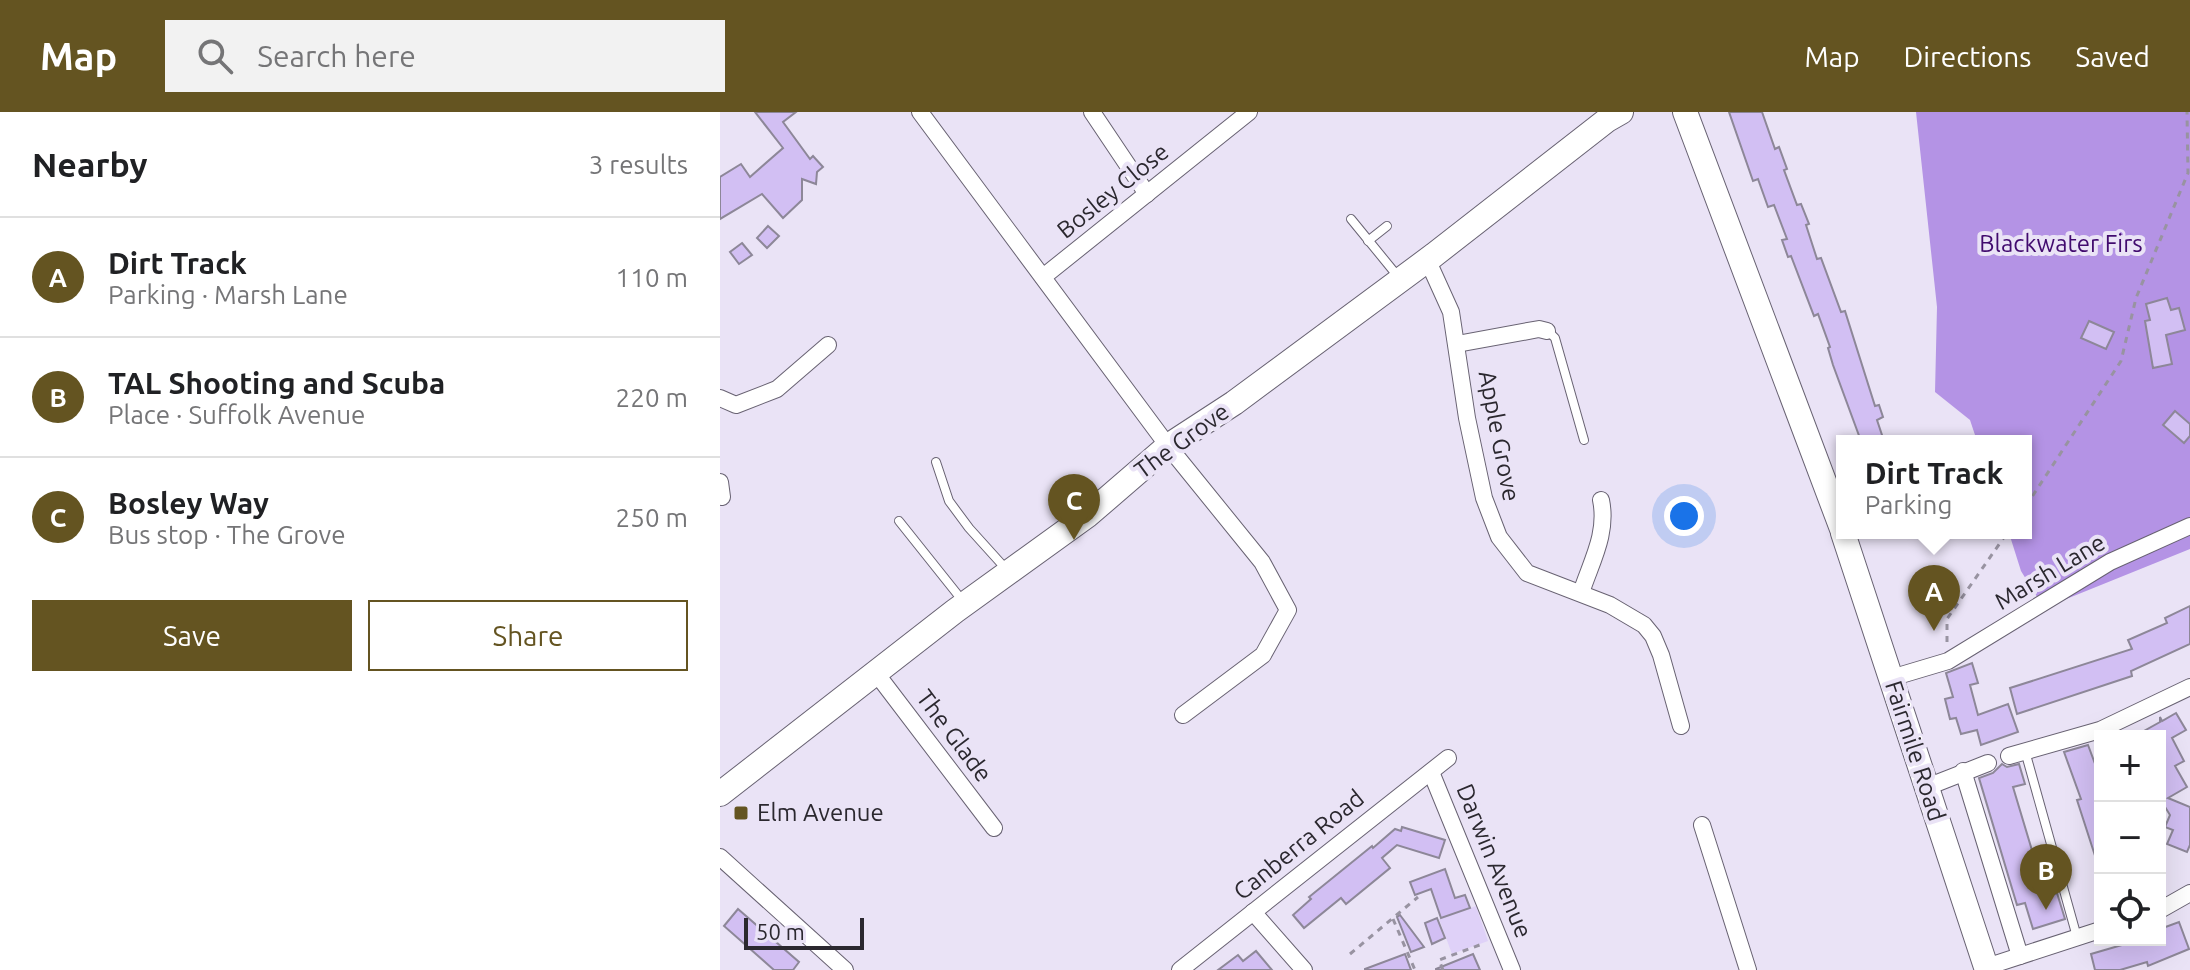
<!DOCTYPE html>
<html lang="en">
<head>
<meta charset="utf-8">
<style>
	body { margin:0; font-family:Ubuntu,sans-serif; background:#f2f2f2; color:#202124 }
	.controls { position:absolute; right:24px; bottom:24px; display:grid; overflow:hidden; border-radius:0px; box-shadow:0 8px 32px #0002 }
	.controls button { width:72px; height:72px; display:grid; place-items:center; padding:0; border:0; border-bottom:2px solid #e0e0e0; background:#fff; color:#202124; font:40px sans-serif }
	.scale { position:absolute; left:24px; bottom:20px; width:120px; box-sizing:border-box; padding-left:8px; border:4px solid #2b282f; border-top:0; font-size:22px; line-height:28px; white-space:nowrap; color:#2b282f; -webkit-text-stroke:6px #eae3f6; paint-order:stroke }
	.you { position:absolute; left:964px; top:404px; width:28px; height:28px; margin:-20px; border:6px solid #fff; border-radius:50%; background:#1a73e8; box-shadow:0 0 0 12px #1a73e833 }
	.badge { display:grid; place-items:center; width:52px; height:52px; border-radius:50%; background:#645421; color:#fff; font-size:26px; font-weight:700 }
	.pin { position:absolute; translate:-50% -66px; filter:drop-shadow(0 2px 4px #0008) }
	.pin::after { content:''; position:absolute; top:42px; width:28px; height:24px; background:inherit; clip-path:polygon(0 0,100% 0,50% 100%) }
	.popup { position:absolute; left:1116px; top:323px; width:196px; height:104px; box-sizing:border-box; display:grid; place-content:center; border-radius:0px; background:#fff; filter:drop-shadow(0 2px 6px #0005); font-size:26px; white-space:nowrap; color:#757577 }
	.popup b { font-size:30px; color:#202124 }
	.popup::after { content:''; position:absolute; left:50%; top:100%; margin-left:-16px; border:16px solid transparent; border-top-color:#fff }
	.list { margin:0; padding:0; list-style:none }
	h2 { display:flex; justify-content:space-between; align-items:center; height:104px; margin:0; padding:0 32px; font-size:34px }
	h2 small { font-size:26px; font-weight:400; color:#757577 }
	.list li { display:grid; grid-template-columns:52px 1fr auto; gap:24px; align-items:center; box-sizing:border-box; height:120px; padding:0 32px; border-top:2px solid #e0e0e0 }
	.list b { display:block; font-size:30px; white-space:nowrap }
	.list p { margin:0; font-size:26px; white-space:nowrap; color:#757577 }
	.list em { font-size:26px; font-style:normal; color:#757577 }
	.actions { display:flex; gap:16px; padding:24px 32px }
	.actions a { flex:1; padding:18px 0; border:2px solid #645421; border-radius:0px; text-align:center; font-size:28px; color:#645421 }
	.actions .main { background:#645421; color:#fff }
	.icon { flex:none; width:44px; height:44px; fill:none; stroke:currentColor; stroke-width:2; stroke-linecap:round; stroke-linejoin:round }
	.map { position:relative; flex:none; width:1470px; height:858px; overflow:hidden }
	header { display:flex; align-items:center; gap:48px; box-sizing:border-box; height:112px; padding:0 40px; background:#645421; color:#fff }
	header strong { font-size:38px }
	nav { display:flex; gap:44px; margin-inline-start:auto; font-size:28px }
	.search { width:560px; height:72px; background:#f2f2f2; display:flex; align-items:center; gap:20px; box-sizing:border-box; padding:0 28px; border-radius:0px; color:#757577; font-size:30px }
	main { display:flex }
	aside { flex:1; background:#fff }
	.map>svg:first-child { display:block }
	.green { fill:#dfd1f8 }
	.forest { fill:#b493e5 }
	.building { fill:#d2bff3; stroke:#8d8798; stroke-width:2 }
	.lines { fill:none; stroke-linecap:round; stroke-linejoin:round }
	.lane-casing { stroke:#686272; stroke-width:10 }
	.street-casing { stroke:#686272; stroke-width:18 }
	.secondary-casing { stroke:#686272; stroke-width:26 }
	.path { stroke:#9893a1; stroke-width:3; stroke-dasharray:6 6; stroke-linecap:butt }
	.lane { stroke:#fff; stroke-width:8 }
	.street { stroke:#fff; stroke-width:16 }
	.secondary { stroke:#fff; stroke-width:24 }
	.poi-dot { fill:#645421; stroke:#eae3f6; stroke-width:3 }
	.labels { text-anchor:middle; stroke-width:8; stroke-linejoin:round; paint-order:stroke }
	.street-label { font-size:24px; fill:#2b282f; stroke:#eae3f6 }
	.park-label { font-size:24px; fill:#410a6e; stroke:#eae3f6 }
	.poi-label { font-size:24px; fill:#2b282f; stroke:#eae3f6; text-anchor:start }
</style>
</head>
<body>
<header>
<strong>Map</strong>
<div class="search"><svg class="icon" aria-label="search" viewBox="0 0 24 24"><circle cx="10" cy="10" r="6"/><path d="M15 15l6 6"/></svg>Search here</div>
<nav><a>Map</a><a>Directions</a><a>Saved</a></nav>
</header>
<main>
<aside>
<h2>Nearby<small>3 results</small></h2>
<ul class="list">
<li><span class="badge">A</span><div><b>Dirt Track</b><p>Parking · Marsh Lane</p></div><em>110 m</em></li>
<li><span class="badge">B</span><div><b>TAL Shooting and Scuba</b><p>Place · Suffolk Avenue</p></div><em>220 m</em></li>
<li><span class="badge">C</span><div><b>Bosley Way</b><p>Bus stop · The Grove</p></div><em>250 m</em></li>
</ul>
<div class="actions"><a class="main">Save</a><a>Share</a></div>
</aside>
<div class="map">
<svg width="1470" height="858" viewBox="0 0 1470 858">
	<rect width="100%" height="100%" fill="#eae3f6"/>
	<path class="green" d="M756,794L768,829L732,842L719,807Z"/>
	<path class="forest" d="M1196,0H1470V437L1324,496L1301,459L1289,421H1306V329H1257L1250,308L1215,280L1217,195Z"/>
	<g class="building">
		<path d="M35,0H76L63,10L90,47L93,44L103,55L97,60L96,72L82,67V88L63,106L42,82L0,107V65L21,52L30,65L63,36Z"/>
		<path d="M1009,0H1042L1055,37L1059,35L1067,57L1064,58L1077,93L1081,92L1089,112L1086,113L1097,147L1101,146L1121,200L1125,199L1155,294L1159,293L1163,305L1157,308L1164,329H1141L1113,253L1108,236L1110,235L1098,202L1094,204L1071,144L1068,145L1062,128L1067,127L1054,93L1048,95L1038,67L1033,69Z"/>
		<path d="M48,114L59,124L47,136L37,126Z"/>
		<path d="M22,131L32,143L19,152L10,140Z"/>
		<path d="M1447,186L1451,198L1459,196L1465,218L1446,223L1452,252L1433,256L1425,209L1430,208L1426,192Z"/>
		<path d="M1369,209L1394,220L1386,237L1361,226Z"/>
		<path d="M1455,299L1470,312V324L1464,331L1443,313Z"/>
		<path d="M1470,494V532L1411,559L1412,564L1297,602L1290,576L1412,537L1408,528L1447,511L1445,506Z"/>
		<path d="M1252,551L1258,571L1250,573L1258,603L1288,592L1298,620L1261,633L1257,618L1241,622L1236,606L1230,607L1225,587L1233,585L1226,561Z"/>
		<path d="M1456,601L1466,618L1452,626L1464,649L1455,654L1467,675L1448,686L1470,695V733L1467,740L1447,732L1453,718L1445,715L1450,703L1442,690L1440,691V624H1415L1440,610V605L1442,609Z"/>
		<path d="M1368,633L1380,665L1378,753L1357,688L1361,687L1344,640Z"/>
		<path d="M1282,652L1287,655L1299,652L1305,672L1293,675L1326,785L1337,781L1345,807L1313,817L1305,791L1297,793L1259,666L1273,661Z"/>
		<path d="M682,715L725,728L719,746L677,733L662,746L670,756L626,792L621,786L584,816L573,803L591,787L589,785L652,734L653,736L675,717L681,719Z"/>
		<path d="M725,757L735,786L745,783L750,796L721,806L711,777L695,783L690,770Z"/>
		<path d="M18,797L79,850L73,858H54L4,814Z"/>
		<path d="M680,803L704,835L691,840L677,805Z"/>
		<path d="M717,806L725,826L712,832L705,811Z"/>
		<path d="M1459,810L1469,837L1428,854L1427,850L1400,858H1375L1371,842L1419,828H1440V817Z"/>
		<path d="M536,839L552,858H498L518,843L523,849Z"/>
		<path d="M685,842L691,858H645V857Z"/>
		<path d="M753,842L760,858H716V857Z"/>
	</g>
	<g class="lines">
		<defs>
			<g id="lane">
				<path d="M631,107L680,167"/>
				<path d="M648,129L667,114"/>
				<path d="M828,219L835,226L864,328"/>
				<path d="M216,350L229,389L249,416L286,457"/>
				<path d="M179,409L242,488"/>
				<path d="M1305,639L1357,825"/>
			</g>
			<g id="street">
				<path d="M200,0L448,334L542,450L568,498L543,543L463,603"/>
				<path d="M372,0L427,82"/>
				<path d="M707,147L731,200L747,306L764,386L779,425L807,461L890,493L924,513L933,524L941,543L961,614"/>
				<path d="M323,165L529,0"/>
				<path d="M737,232L819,217L827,219"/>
				<path d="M0,286L16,293L57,277L108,233"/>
				<path d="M0,370L2,385"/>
				<path d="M861,481C871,450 888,422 881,388"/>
				<path d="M156,561L274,716"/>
				<path d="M1171,566L1228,549L1390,450L1470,414"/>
				<path d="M1289,644L1380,618L1470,575"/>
				<path d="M1243,659L1300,844"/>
				<path d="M711,660L792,858"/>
				<path d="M1207,675L1268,651"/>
				<path d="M982,713L1028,858"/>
				<path d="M0,745L125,858"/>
				<path d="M1440,798L1470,781"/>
				<path d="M533,800L584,858"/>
				<path d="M1266,855L1380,818"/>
				<path d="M460,858L728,646"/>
			</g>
			<g id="secondary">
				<path d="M965,0L1122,417"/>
				<path d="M1123,421L1267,858"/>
				<path d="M0,682L235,499L368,403L448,334L514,291L714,143L887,8L901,0"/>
			</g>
		</defs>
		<use href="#lane" class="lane-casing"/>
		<use href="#street" class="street-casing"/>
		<use href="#secondary" class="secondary-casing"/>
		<g class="path">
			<path d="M1306,394L1401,249L1416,186L1468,61L1467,0"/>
			<path d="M1227,530V507L1287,421"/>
			<path d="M673,807L695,858"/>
			<path d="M630,842L698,785"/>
			<path d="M723,858L719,848L765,831"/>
		</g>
		<use href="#lane" class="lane"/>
		<use href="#street" class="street"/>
		<use href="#secondary" class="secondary"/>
	</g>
	<rect class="poi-dot" x="13" y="693" width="16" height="16" rx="4"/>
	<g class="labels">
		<g class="street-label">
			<text transform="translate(393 79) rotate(-39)" y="8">Bosley Close</text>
			<text transform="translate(779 324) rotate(79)" y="8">Apple Grove</text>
			<text transform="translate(462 329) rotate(-36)" y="8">The Grove</text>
			<text transform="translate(1330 460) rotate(-31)" y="8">Marsh Lane</text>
			<text transform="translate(234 624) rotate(53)" y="8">The Glade</text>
			<text transform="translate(1195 639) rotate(72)" y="8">Fairmile Road</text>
			<text transform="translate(579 733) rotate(-39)" y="8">Canberra Road</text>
			<text transform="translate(774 749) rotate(68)" y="8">Darwin Avenue</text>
		</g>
		<g class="park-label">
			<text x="1341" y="140">Blackwater Firs</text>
		</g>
		<g class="poi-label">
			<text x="37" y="709">Elm Avenue</text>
		</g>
	</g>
</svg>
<div class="controls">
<button>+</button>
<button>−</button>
<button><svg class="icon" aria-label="locate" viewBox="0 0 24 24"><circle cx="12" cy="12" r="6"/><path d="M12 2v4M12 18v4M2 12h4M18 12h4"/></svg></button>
</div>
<div class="scale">50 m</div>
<div class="you"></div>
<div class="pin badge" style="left:1214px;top:519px">A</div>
<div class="popup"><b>Dirt Track</b>Parking</div>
<div class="pin badge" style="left:1326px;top:798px">B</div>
<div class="pin badge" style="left:354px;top:428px">C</div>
</div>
</main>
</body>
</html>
